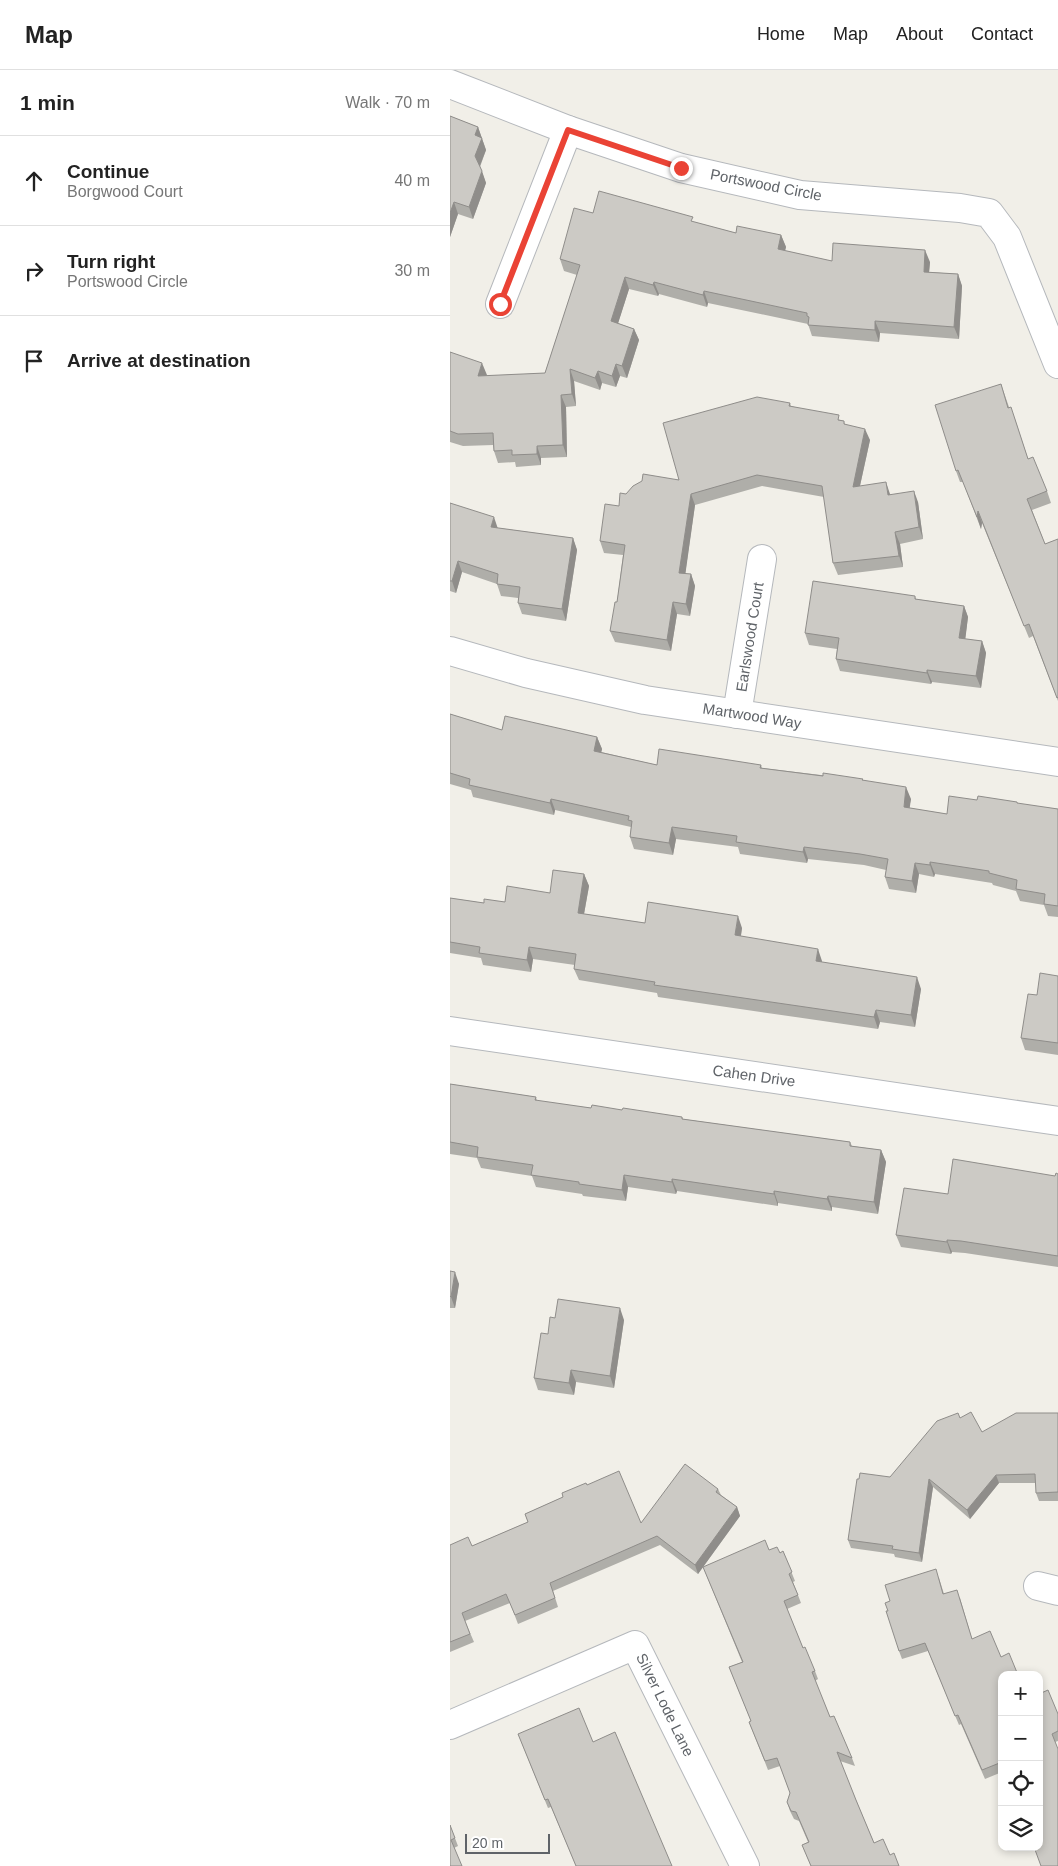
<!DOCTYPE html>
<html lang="en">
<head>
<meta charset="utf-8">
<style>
	body { margin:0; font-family:Helvetica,sans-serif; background:#f2f2f2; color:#222 }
	.controls { position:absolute; right:15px; bottom:15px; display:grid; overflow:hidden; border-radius:10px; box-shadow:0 2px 8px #0003 }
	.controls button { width:45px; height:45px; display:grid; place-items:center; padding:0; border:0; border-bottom:1px solid #e0e0e0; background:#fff; color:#222; font:25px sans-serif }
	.scale { position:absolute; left:15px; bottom:12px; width:85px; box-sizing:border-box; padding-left:5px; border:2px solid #5f6368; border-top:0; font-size:14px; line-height:18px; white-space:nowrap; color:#5f6368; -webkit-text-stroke:4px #fff; paint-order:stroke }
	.stop { position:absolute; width:15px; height:15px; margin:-11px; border:4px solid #ea4335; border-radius:50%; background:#fff }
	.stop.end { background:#ea4335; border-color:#fff; box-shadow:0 1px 5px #0008 }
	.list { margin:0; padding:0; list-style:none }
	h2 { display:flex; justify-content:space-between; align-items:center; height:65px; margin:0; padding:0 20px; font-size:21px }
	h2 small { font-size:16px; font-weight:400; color:#767676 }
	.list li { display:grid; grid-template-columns:32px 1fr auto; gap:15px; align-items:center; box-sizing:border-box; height:90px; padding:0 20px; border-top:1px solid #e0e0e0 }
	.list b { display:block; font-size:19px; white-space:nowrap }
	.list p { margin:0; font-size:16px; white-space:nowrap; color:#767676 }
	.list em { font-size:16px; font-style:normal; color:#767676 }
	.icon { flex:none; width:28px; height:28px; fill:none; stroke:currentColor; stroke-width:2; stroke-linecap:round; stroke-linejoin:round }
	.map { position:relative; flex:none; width:608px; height:1796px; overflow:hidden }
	header { display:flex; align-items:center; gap:30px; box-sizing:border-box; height:70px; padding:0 25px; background:#fff; border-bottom:1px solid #e0e0e0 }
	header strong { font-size:24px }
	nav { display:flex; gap:28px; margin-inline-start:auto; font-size:18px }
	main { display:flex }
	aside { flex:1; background:#fff }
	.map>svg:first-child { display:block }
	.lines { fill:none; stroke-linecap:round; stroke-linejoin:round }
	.minor-casing { stroke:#b5b8bc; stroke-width:30 }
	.minor { stroke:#fff; stroke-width:28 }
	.wall { fill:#afaea9 }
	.shaded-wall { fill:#8f8d8a }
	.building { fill:#cccac5; stroke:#8f8d8a }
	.route { stroke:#ea4335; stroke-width:6 }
	.labels { text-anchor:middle; stroke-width:4; stroke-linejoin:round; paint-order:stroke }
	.street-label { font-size:15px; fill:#5f6368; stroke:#fff }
</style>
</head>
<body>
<header>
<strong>Map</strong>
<nav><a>Home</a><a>Map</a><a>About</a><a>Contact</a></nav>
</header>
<main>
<aside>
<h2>1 min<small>Walk · 70 m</small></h2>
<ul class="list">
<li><svg class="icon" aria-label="ahead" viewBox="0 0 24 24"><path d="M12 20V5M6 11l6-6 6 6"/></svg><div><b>Continue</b><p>Borgwood Court</p></div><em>40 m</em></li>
<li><svg class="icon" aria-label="right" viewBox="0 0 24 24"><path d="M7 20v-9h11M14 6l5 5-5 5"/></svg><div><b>Turn right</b><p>Portswood Circle</p></div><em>30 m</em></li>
<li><svg class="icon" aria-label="arrive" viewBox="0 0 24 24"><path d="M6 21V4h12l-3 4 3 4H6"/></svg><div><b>Arrive at destination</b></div></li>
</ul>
</aside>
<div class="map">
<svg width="608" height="1796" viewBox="0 0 608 1796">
	<rect width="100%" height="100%" fill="#f1efe8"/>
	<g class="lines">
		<defs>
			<g id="minor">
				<path d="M0,14L118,60L231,98L350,125L510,138L539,143L557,167L608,294"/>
				<path d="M50,234L118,60"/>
				<path d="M0,581L76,603L195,630L608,692"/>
				<path d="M287,644L312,489"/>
				<path d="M0,961L608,1051"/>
				<path d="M588,1516L608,1521"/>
				<path d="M0,1655L185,1575L295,1796"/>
			</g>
		</defs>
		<use href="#minor" class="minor-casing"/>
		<use href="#minor" class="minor"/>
	</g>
	<g class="wall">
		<path d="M0,46L28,57L36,80L30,97L36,113L23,149L8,144L0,167Z"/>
		<path d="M143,143L244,152L286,163L331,165L336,177L335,181L382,191L480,192L479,202L508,204L512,216L509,269L430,263L429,272L362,266L358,254L258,233L257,237L209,224L208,226L179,219L168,253L184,259L189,270L177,308L170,306L166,317L152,313L150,320L124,311L126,336L116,337L117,387L91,388V395L66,397L65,392L48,393L44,381L43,375L13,376L0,372V282L36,306L95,303L127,205L114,201L110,189Z"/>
		<path d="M551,314L559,337L565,349L578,389L597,421L601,433L582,440L595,474L608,469V631L583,566L579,568L532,453L531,459L513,412H510L506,401Z"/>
		<path d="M340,333L341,336L394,351L395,355L420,370L410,416L468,432L473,469L450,474L453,497L388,505L383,493L374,427L312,416L245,435L235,504H241L245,516L240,546L227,544L221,581L165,572L160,561L167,532L173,485L154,483L150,471L176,424L229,410Z"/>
		<path d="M0,433L48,458L123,468L127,480L116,551L72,544L68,533V528L51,526L47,514L12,502L6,523L0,521Z"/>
		<path d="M465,526L466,529L514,536L518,547L515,569L532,571L536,583L531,618L482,612L481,614L390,601L386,589L387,579L359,575L355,563Z"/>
		<path d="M0,644L52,660L147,667L152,679L151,682L207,695H311L312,698L413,710L461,729L459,738L497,744L527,730L567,732L568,734L608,739V847L598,846L594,835L570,831L566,821L543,815L542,813L485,804L484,807L469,804L466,823L439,819L435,807L436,800L414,795L358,789L357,793L290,784L288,777L226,769L223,785L184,779L180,767L181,757L105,740L104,745L23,727L21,720L0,714Z"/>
		<path d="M134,804L139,816L134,844L195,853L292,858L291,866L372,891V892L471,919L465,957L430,952L428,959L208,927L207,923L129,910L124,899L125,895L83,889L81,902L33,895L31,888L0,883V828L34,833L55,832L100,823Z"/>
		<path d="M608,906V985L575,980L571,968L587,925Z"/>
		<path d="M0,1014L86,1027L87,1031L141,1038L232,1047L233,1049L400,1072L402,1076L431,1080L436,1092L428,1144L382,1137V1141L328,1133V1136L227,1121L226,1124L178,1117L176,1131L133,1126L132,1124L86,1117L82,1106L31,1098L27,1088L0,1084Z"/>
		<path d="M608,1104V1197L515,1183L502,1182L501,1184L451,1177L446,1165L498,1124L605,1106Z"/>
		<path d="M0,1201L9,1214L5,1238H0Z"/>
		<path d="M105,1248L174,1250L164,1318L126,1312L124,1325L88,1320L84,1308L98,1264Z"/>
		<path d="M608,1343V1431H589L586,1423V1413H549L520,1449L483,1417L472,1492L445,1487L444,1484L401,1478L398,1470L409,1409L440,1407L510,1348L532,1362Z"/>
		<path d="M137,1415L191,1453L268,1419L271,1425L287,1437L290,1446L253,1497L319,1480L330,1483L333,1481L345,1511L343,1512L351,1533L337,1539L353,1578L365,1601L368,1609L365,1611L380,1647L402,1688L405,1696L390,1691L406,1730L424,1773L440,1785L449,1796H361L352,1775L358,1772L349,1751L344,1749L340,1741L337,1732L340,1723L330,1696L318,1700L299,1652L301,1651L279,1597L292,1592L253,1497L248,1504L210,1475L103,1521L108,1537L68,1554L60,1533L15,1551L24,1572L0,1582V1475L22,1476L78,1452L75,1444L113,1427Z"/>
		<path d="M489,1508L494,1524L510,1528L522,1569L552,1605V1702L535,1709L511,1654L509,1655L478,1581L452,1589L449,1581L438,1541L440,1531Z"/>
		<path d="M589,1624L608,1644V1671L605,1672L583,1777Z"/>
		<path d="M68,1664L143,1672L222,1796H126L101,1737L98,1738Z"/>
		<path d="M0,1755L8,1776L4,1778L0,1796Z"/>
	</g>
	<g class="shaded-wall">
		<path d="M28,57L36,80L29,98L25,86V65Z"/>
		<path d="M32,101L36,113L23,149L19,137Z"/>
		<path d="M4,132L8,144L0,167V143Z"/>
		<path d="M331,165L336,177L332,191L328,179Z"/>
		<path d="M475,180L480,192L478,214L474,202Z"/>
		<path d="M508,204L512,216L509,269L504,257Z"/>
		<path d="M175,207L179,219L165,263L161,251Z"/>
		<path d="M204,212L209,224L208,226L203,215Z"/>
		<path d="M254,221L258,233L257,237L253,225Z"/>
		<path d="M425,251L430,263L429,272L425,260Z"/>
		<path d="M184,259L189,270L177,308L172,296Z"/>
		<path d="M32,293L37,305L32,318L28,306Z"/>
		<path d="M166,294L170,306L166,317L162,306Z"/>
		<path d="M120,299L124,311L126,336L122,324Z"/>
		<path d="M148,301L152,313L150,320L145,308Z"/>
		<path d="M111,325L116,337L117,387L113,375Z"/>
		<path d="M415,359L420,370L407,429L403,417Z"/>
		<path d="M87,376L91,388V395L87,384Z"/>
		<path d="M436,412L440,424L443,437L438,425Z"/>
		<path d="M464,421L468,432L473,469L469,457Z"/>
		<path d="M241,424L245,435L234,514L229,503Z"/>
		<path d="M528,441L532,453L531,459L527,447Z"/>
		<path d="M44,447L48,459L41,457Z"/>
		<path d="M445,462L450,474L453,497L449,486Z"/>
		<path d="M123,468L127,480L116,551L112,539Z"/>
		<path d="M8,491L12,502L6,523L2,511Z"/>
		<path d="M241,504L245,516L240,546L236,534Z"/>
		<path d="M223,532L227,544L221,581L217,570Z"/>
		<path d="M514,536L518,547L514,580L509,568Z"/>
		<path d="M532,571L536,583L531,618L526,606Z"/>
		<path d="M477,600L482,612L481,614L477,603Z"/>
		<path d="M147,667L152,679L149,693L144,681Z"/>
		<path d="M456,717L461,729L458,749L454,737Z"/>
		<path d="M101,729L105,740L104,745L100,733Z"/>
		<path d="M222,757L226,769L223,785L219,773Z"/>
		<path d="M354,777L358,789L357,793L353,782Z"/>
		<path d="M480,792L485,804L484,807L480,795Z"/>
		<path d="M465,793L469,804L466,823L462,811Z"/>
		<path d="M134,804L139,816L132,855L128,843Z"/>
		<path d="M288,846L292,858L289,877L285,865Z"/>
		<path d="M79,877L83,889L81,902L77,890Z"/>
		<path d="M368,879L372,891L370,903L366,891Z"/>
		<path d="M467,907L471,919L465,957L461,945Z"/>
		<path d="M426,940L430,952L428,959L424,947Z"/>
		<path d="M431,1080L436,1092L428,1144L424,1132Z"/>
		<path d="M174,1105L178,1117L176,1131L172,1120Z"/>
		<path d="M222,1109L227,1121L226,1124L222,1112Z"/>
		<path d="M324,1121L328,1133V1136L324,1124Z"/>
		<path d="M378,1126L382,1137V1141L377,1129Z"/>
		<path d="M497,1170L502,1182L501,1184L497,1172Z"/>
		<path d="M5,1202L9,1214L5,1238L1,1227Z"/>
		<path d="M170,1238L174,1250L164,1318L160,1306Z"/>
		<path d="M121,1300L126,1312L124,1325L119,1313Z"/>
		<path d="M546,1405L549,1413L520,1449L517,1440Z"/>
		<path d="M479,1409L483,1417L472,1492L469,1483Z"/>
		<path d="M287,1437L290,1446L248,1504L245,1495Z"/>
	</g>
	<g class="building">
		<path d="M0,46L28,57L25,65L32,68L25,86L32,101L19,137L4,132L0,143Z"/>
		<path d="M149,121L243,147L241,151L286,163L287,156L331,165L328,179L382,191L383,173L475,180L474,202L508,204L504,257L425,251V260L358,255L359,247L357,246V243L254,221L253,225L204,212L203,215L175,207L161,251L184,259L172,296L166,294L162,306L148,301L145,308L120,299L122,324L111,325L113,375L87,376V384L62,385V380L44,381L43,363L8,364L0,361V282L32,293L28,306L95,303L130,195L110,189L124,138L143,143Z"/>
		<path d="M551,314L558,338L561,337L578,389L583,387L597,421L577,429L595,474L608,469V627L607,628L579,554L574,556L528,441L527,447L508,400L506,401L485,335Z"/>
		<path d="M307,327L340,333L339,336L389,345L388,350L394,351V354L415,359L403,417L436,412L438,425L464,421L469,457L445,462L449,486L383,493L372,416L307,405L241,424L229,503L241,504L236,534L223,532L217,570L160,561L165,532H167L175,475L150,471L155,434L169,436L170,423L176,424L183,416L192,411L193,404L229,410L213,353Z"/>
		<path d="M0,433L44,447L41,457L123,468L112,539L68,533L70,517L47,514L48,504L8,491L2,511H0Z"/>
		<path d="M363,511L465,526V529L514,536L509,568L532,571L526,606L477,600V603L386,589L389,568L355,563Z"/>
		<path d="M0,644L52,660L55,646L147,667L144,681L207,695L209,679L311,695L310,698L373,706V703L413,709L412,710L456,717L454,737L497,744L499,726L527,730L528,726L567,732V733L608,739V836L594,834L595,824L566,819L567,810L539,803V801L480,792V795L465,793L462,811L435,807L438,789L410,784L354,777L353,782L286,772L287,766L222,757L219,773L180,767L182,751L178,750L179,746L101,729L100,733L19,715L20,709L0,703Z"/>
		<path d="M103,800L134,804L128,843L195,853L198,832L288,846L285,865L368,879L366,891L467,907L461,945L426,940L424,947L204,915L205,912L124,899L126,884L79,877L77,890L29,883L30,877L0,872V828L34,833V829L55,832L57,816L100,823Z"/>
		<path d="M590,903L608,906V973L571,968L578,924L587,925Z"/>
		<path d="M0,1014L86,1027L85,1030L141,1038L142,1035L172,1040L173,1038L232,1047V1049L400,1072V1076L431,1080L424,1132L378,1126L377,1129L324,1121V1124L222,1109V1112L174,1105L172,1120L129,1114V1112L81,1105L83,1095L27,1087L28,1077L0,1072Z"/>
		<path d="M503,1089L605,1106L606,1103L608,1104V1186L511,1171L497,1170V1172L446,1165L454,1118L498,1124Z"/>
		<path d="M0,1201L5,1202L1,1227L0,1226Z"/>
		<path d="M108,1229L170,1238L160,1306L121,1300L119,1313L84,1308L91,1263L98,1264L100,1247L105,1248Z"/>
		<path d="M521,1342L532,1362L566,1343H608V1422L586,1423L585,1404L546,1405L517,1440L479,1409L469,1483L442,1479L443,1476L398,1470L407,1409H409L410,1403L440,1407L487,1351L508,1343L510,1348Z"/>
		<path d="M235,1394L268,1419L266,1422L287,1437L245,1495L207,1466L100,1513L105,1528L65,1545L56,1524L12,1543L20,1564L0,1572V1475L18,1467L22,1476L78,1452L75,1444L113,1427L112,1423L136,1413L137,1415L169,1401L191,1453Z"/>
		<path d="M315,1470L319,1480L327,1477L330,1483L333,1481L342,1502L339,1504L348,1525L334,1531L353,1578L355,1577L365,1601L362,1602L380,1647L384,1646L402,1688L387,1682L406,1730L424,1773L433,1769L440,1785L444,1783L449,1796H361L352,1775L359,1772L346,1742L341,1741L337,1732L340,1723L327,1688L315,1691L299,1652L301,1651L279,1597L293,1592L253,1497Z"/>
		<path d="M486,1499L493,1524L507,1520L522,1569L540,1561L551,1587L559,1583L568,1605H552V1692L532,1700L508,1645L505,1646L475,1573L449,1581L436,1541H438L435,1533L440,1531L435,1515Z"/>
		<path d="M598,1620L608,1644V1661L602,1664L608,1679V1796H591L584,1777H589V1624Z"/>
		<path d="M129,1638L143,1672L165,1662L222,1796H126L98,1729L95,1730L68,1664Z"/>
		<path d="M0,1755L5,1768L1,1770L12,1796H0Z"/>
	</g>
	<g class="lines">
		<path class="route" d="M50,234L118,60L231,98"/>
	</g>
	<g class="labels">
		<g class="street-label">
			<text transform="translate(316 115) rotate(11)" y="5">Portswood Circle</text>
			<text transform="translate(300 567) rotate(-81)" y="5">Earlswood Court</text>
			<text transform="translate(302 646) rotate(9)" y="5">Martwood Way</text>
			<text transform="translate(304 1006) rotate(8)" y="5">Cahen Drive</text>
			<text transform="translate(215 1635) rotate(64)" y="5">Silver Lode Lane</text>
		</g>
	</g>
</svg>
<div class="controls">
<button>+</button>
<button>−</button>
<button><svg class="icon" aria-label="locate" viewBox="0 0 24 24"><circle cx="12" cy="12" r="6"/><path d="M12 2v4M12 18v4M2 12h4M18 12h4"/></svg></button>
<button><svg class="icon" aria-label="layers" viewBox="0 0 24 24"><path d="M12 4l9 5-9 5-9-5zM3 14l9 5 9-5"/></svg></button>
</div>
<div class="scale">20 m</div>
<div class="stop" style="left:50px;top:234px"></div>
<div class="stop end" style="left:231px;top:98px"></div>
</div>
</main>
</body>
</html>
